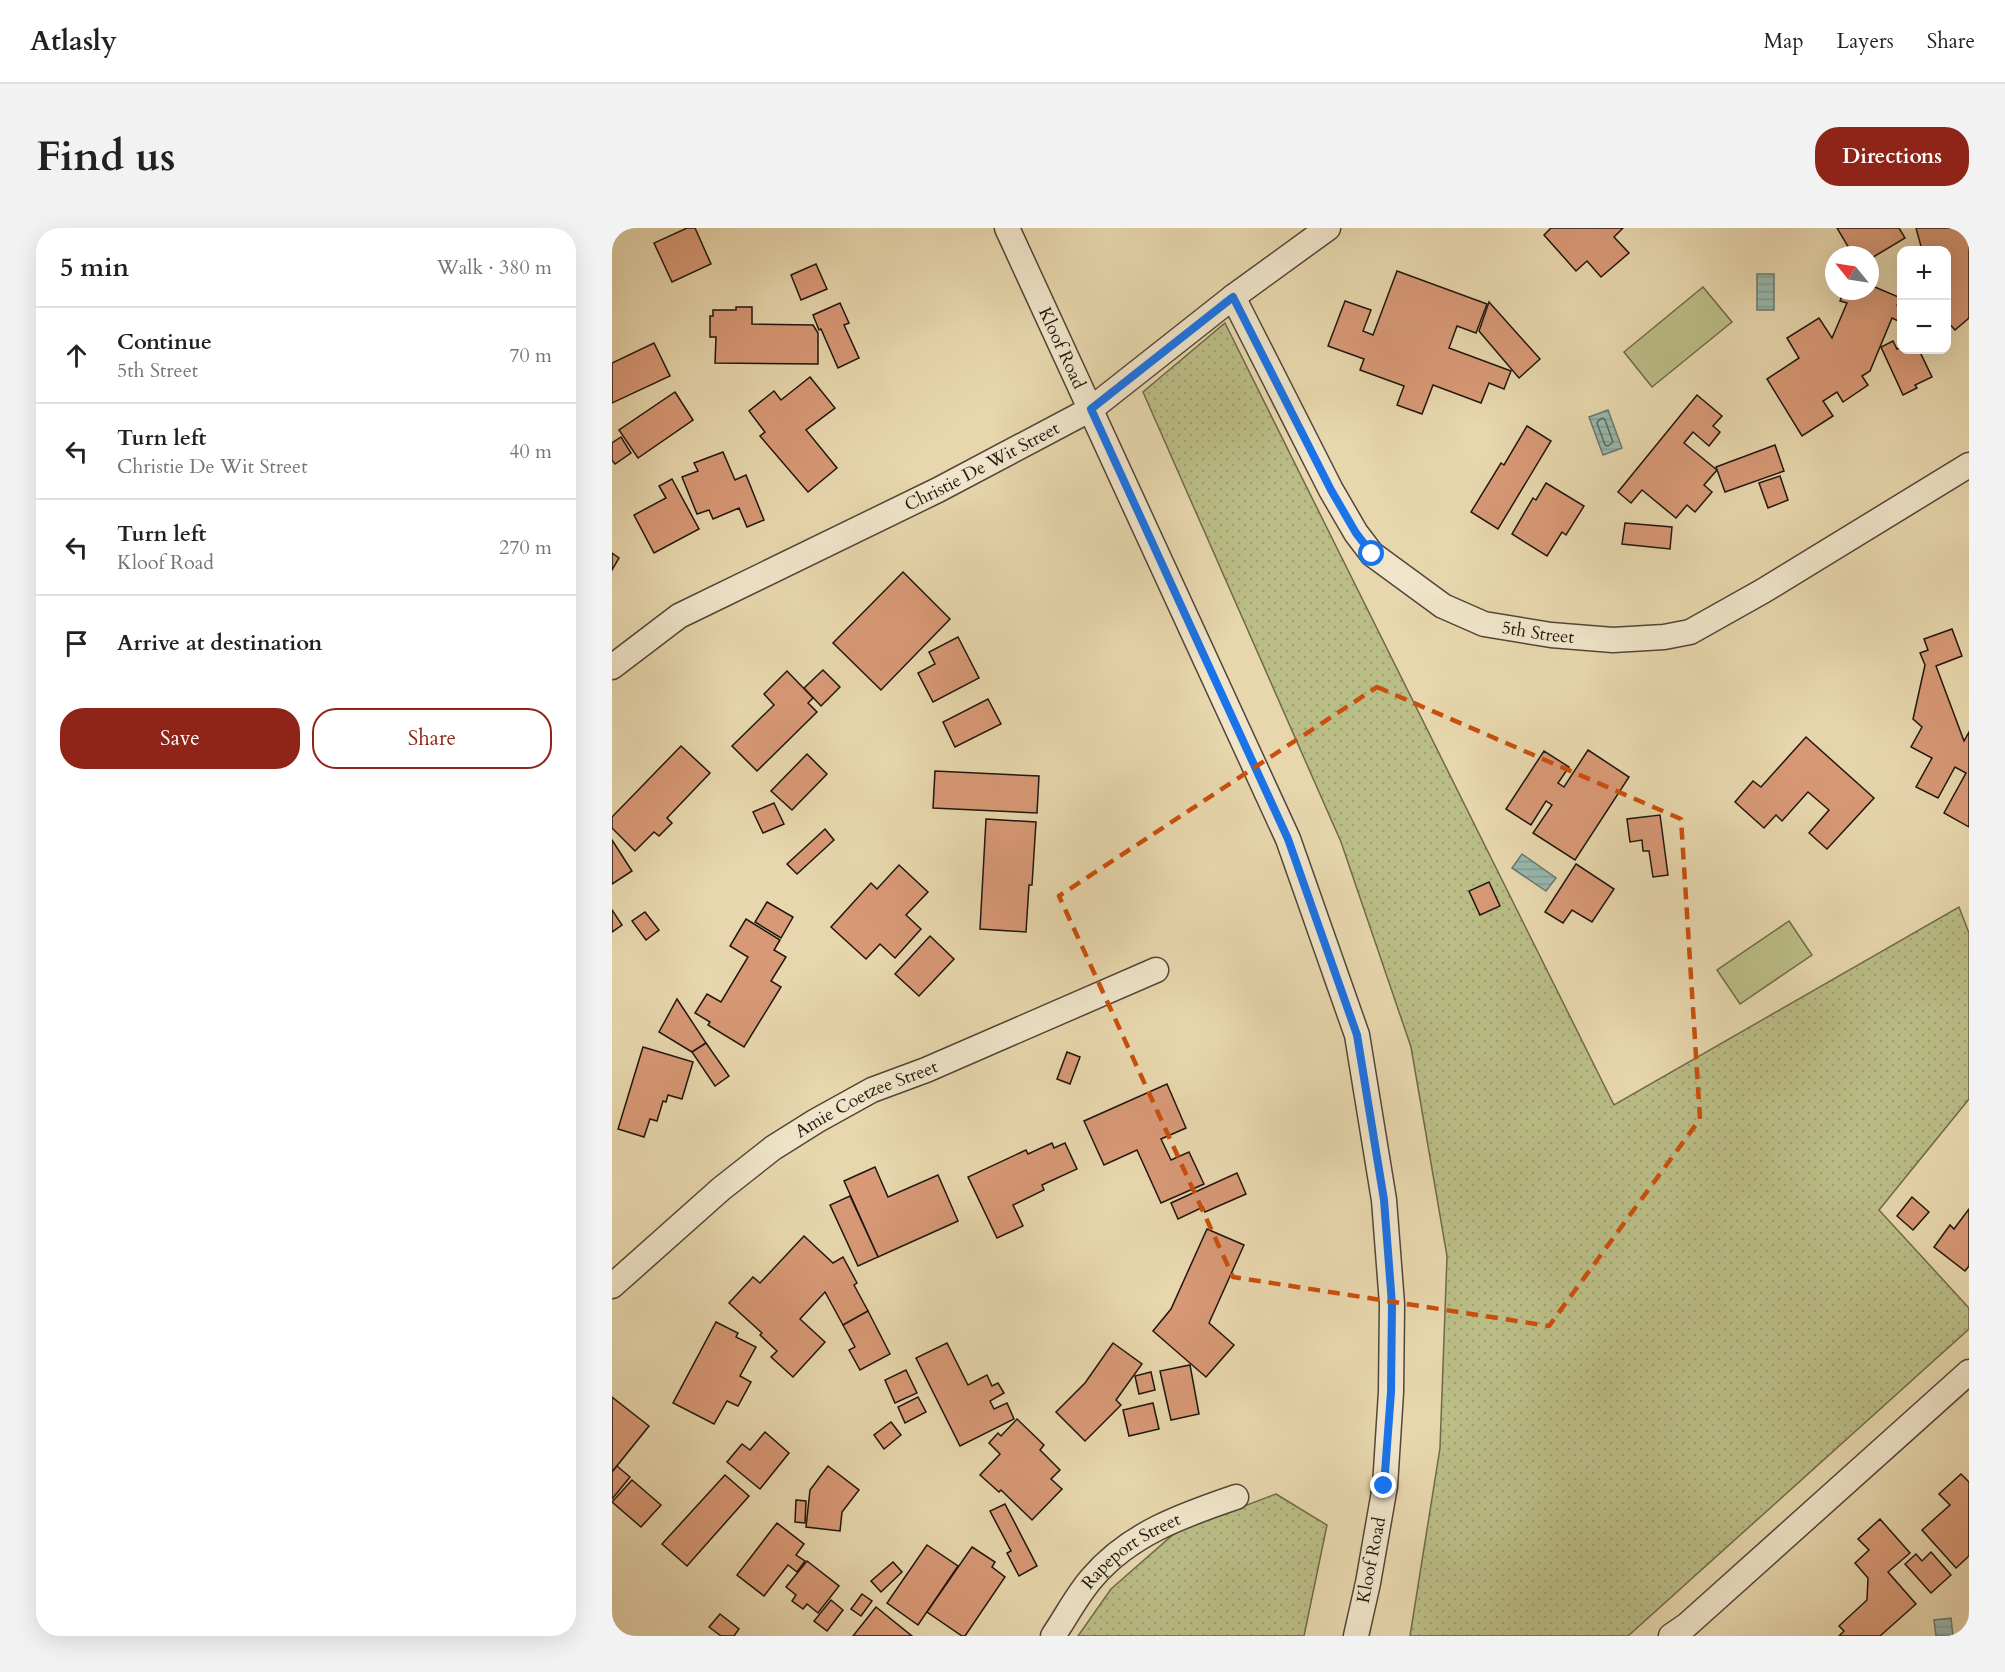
<!DOCTYPE html>
<html lang="en">
<head>
<meta charset="utf-8">
<style>
	body { margin:0; font-family:Cardo,serif; background:#f2f2f2; color:#202124 }
	.controls { position:absolute; right:18px; top:18px; display:grid; overflow:hidden; border-radius:12px; box-shadow:0 6px 24px #0002 }
	.controls button { width:54px; height:54px; display:grid; place-items:center; padding:0; border:0; border-bottom:2px solid #e0e0e0; background:#fff; color:#202124; font:30px sans-serif }
	.compass { position:absolute; left:1213px; top:18px; width:54px; height:54px; border-radius:50%; background:#fff; box-shadow:0 6px 24px #0002; rotate:300deg }
	.stop { position:absolute; width:18px; height:18px; margin:-14px; border:4px solid #1a73e8; border-radius:50%; background:#fff }
	.stop.end { background:#1a73e8; border-color:#fff; box-shadow:0 2px 6px #0008 }
	.list { margin:0; padding:0; list-style:none }
	h2 { display:flex; justify-content:space-between; align-items:center; height:78px; margin:0; padding:0 24px; font-size:26px }
	h2 small { font-size:20px; font-weight:400; color:#757577 }
	.list li { display:grid; grid-template-columns:39px 1fr auto; gap:18px; align-items:center; box-sizing:border-box; height:96px; padding:0 24px; border-top:2px solid #e0e0e0 }
	.list b { display:block; font-size:22px; white-space:nowrap }
	.list p { margin:0; font-size:20px; white-space:nowrap; color:#757577 }
	.list em { font-size:20px; font-style:normal; color:#757577 }
	.actions { display:flex; gap:12px; padding:18px 24px }
	.actions a { flex:1; padding:14px 0; border:2px solid #8f2418; border-radius:24px; text-align:center; font-size:21px; color:#8f2418 }
	.actions .main { background:#8f2418; color:#fff }
	.icon { flex:none; width:33px; height:33px; fill:none; stroke:currentColor; stroke-width:2; stroke-linecap:round; stroke-linejoin:round }
	.map { position:relative; flex:none; width:1357px; height:1408px; overflow:hidden; border-radius:24px }
	header { display:flex; align-items:center; gap:36px; box-sizing:border-box; height:84px; padding:0 30px; background:#fff; border-bottom:2px solid #e0e0e0 }
	header strong { font-size:28px }
	nav { display:flex; gap:33px; margin-inline-start:auto; font-size:21px }
	.intro { display:flex; align-items:center; justify-content:space-between; box-sizing:border-box; height:144px; padding:0 36px }
	h1 { margin:0; font-size:42px }
	.button { padding:15px 27px; border-radius:24px; background:#8f2418; color:#fff; font-size:21px; font-weight:700 }
	main { display:flex; gap:36px; padding:0 36px }
	aside { flex:1; background:#fff; border-radius:24px; box-shadow:0 6px 24px #0002 }
	.map>svg:first-child { display:block }
	.grass { fill:url(#grass-dots); stroke:#6e6a4a; stroke-width:1.5 }
	.pitch { fill:#bbbd86; stroke:#6e6a4a; stroke-width:1.5 }
	.water { fill:url(#water-rules); stroke:#68776f; stroke-width:1.5 }
	.lines { fill:none; stroke-linecap:round; stroke-linejoin:round }
	.shore { stroke:#5c675e; stroke-width:1.5 }
	.building { fill:#d89976; stroke:#20160e; stroke-width:1.5 }
	.street-casing { stroke:#524636; stroke-width:27 }
	.street { stroke:#f0e5ca; stroke-width:24 }
	.route { stroke:#1a73e8; stroke-width:8 }
	.marked { fill:none; stroke:#ca4f0c; stroke-width:4.5; stroke-dasharray:12 8; stroke-linejoin:round }
	.labels { text-anchor:middle; stroke-width:4.5; stroke-linejoin:round; paint-order:stroke }
	.street-label { font-size:18px; fill:#20160e; stroke:#f0e5ca }
</style>
</head>
<body>
<header>
<strong>Atlasly</strong>
<nav><a>Map</a><a>Layers</a><a>Share</a></nav>
</header>
<div class="intro"><h1>Find us</h1><a class="button">Directions</a></div>
<main>
<aside>
<h2>5 min<small>Walk · 380 m</small></h2>
<ul class="list">
<li><svg class="icon" aria-label="ahead" viewBox="0 0 24 24"><path d="M12 20V5M6 11l6-6 6 6"/></svg><div><b>Continue</b><p>5th Street</p></div><em>70 m</em></li>
<li><svg class="icon" aria-label="left" viewBox="0 0 24 24"><path d="M17 20v-9H6M10 6l-5 5 5 5"/></svg><div><b>Turn left</b><p>Christie De Wit Street</p></div><em>40 m</em></li>
<li><svg class="icon" aria-label="left" viewBox="0 0 24 24"><path d="M17 20v-9H6M10 6l-5 5 5 5"/></svg><div><b>Turn left</b><p>Kloof Road</p></div><em>270 m</em></li>
<li><svg class="icon" aria-label="arrive" viewBox="0 0 24 24"><path d="M6 21V4h12l-3 4 3 4H6"/></svg><div><b>Arrive at destination</b></div></li>
</ul>
<div class="actions"><a class="main">Save</a><a>Share</a></div>
</aside>
<div class="map">
<svg width="1357" height="1408" viewBox="0 0 1357 1408">
	<defs>
		<pattern id="grass-dots" width="8" height="8" patternUnits="userSpaceOnUse" patternTransform="scale(1.5)"><rect width="8" height="8" fill="#bbbd86"/><path d="M2 2h.1M6 6h.1" fill="none" stroke="#a0a272" stroke-width="1.8" stroke-linecap="round"/></pattern>
		<pattern id="water-rules" width="6" height="5" patternUnits="userSpaceOnUse" patternTransform="scale(1.5)"><rect width="6" height="5" fill="#98b8af"/><path d="M0 2.5h6" fill="none" stroke="#839d95"/></pattern>
	</defs>
	<rect width="100%" height="100%" fill="#e8d7ad"/>
	<filter id="stains"><feTurbulence type="fractalNoise" baseFrequency=".00333" numOctaves="4"/><feColorMatrix values="0 0 0 0 .2 0 0 0 0 .09 0 0 0 0 .02 0 0 0 .5 -.17"/></filter>
	<radialGradient id="worn" r=".72"><stop offset=".6" stop-color="#630" stop-opacity="0"/><stop offset="1" stop-color="#630" stop-opacity=".3"/></radialGradient>
	<g class="grass">
		<path d="M613,95L1002,877L1347,679L1357,705V871L1267,982L1357,1080V1101L1016,1408H798L828,1220L835,1028L799,819L729,614L531,164Z"/>
		<path d="M664,1266L715,1297L692,1408H466L499,1361L564,1304Z"/>
	</g>
	<g class="pitch">
		<path d="M1091,59L1120,94L1040,159L1012,124Z"/>
		<path d="M1177,693L1200,727L1128,776L1105,742Z"/>
	</g>
	<g class="water">
		<rect x="1145" y="46" width="17" height="36"/>
		<path d="M996,182L1010,220L991,227L977,189Z"/>
		<path d="M910,626L944,650L934,663L900,640Z"/>
		<path d="M1339,1390L1341,1408H1324L1322,1392Z"/>
	</g>
	<g class="lines">
		<path class="shore" d="M991,190L993,192L1001,214L996,218L993,217L985,195L987,192Z"/>
	</g>
	<g class="building">
		<path d="M75,0H83L99,36L60,54L42,15Z"/>
		<path d="M939,0H1011L1002,9L1017,25L989,49L975,33L964,43L932,7Z"/>
		<path d="M1225,0H1287L1293,10L1258,31V27H1241Z"/>
		<path d="M1304,0H1354L1357,3V90L1343,102L1334,92V22H1310Z"/>
		<path d="M204,36L215,61L189,72L179,47Z"/>
		<path d="M785,43L875,76L864,105L845,98L837,120L899,143L892,161L877,155L869,175L821,157L810,186L785,177L792,158L748,142L752,131L716,118L733,73L759,82L751,103L761,107Z"/>
		<path d="M1258,57L1289,70L1285,77L1290,79L1286,93L1280,90L1258,143L1250,148L1256,157L1231,174L1225,164L1211,173L1221,188L1190,208L1155,151L1187,130L1175,110L1207,90L1220,110L1235,75L1228,73L1232,63H1258Z"/>
		<path d="M877,74L928,131L907,150L867,103Z"/>
		<path d="M228,75L237,95L232,97L247,130L226,140L209,101L207,102L201,87Z"/>
		<path d="M124,79H140V96L201,97L206,105V136L103,135L104,109H98V88H101V82H124Z"/>
		<path d="M1281,113L1285,121L1290,119V122H1307L1320,149L1303,157L1305,160L1291,167L1269,119Z"/>
		<path d="M42,115L58,148L0,175V135Z"/>
		<path d="M198,149L223,180L194,202L225,240L196,264L148,208L153,204L137,183L162,163L169,172Z"/>
		<path d="M63,164L81,192L26,230L7,202Z"/>
		<path d="M1085,167L1110,188L1101,198L1108,204L1097,218L1081,204L1072,215L1105,242L1092,257L1100,264L1083,284L1075,277L1064,290L1030,262L1019,275L1006,264Z"/>
		<path d="M915,198L939,213L886,301L859,284L889,235L892,237Z"/>
		<path d="M9,209L19,225L3,236L0,232V215Z"/>
		<path d="M1163,217L1172,243L1113,264L1104,239Z"/>
		<path d="M111,224L123,252L134,247L152,292L135,299L127,280L101,291L97,282L85,286L70,249L86,243L82,235Z"/>
		<path d="M1168,248L1176,272L1156,280L1147,255Z"/>
		<path d="M60,251L87,301L42,325L22,287L54,270L47,258Z"/>
		<path d="M934,255L972,278L954,307L950,304L935,328L900,306L921,270L924,272Z"/>
		<path d="M1013,295L1060,299L1058,321L1010,316Z"/>
		<path d="M0,325L7,330L0,342Z"/>
		<path d="M291,344L338,391L269,462L221,415Z"/>
		<path d="M1340,401L1350,428L1324,438L1352,513L1357,504V599L1332,585L1354,545L1343,539L1326,570L1304,559L1320,530L1299,519L1310,499L1301,491L1313,437L1308,425L1316,422L1312,411Z"/>
		<path d="M346,409L367,450L321,474L306,445L323,436L317,424Z"/>
		<path d="M211,442L228,459L209,478L192,460Z"/>
		<path d="M175,443L201,470L196,475L205,484L145,543L120,518L162,477L152,466Z"/>
		<path d="M376,471L389,496L343,519L331,494Z"/>
		<path d="M1194,509L1262,570L1215,621L1197,605L1217,582L1196,564L1170,593L1164,587L1152,600L1123,574L1141,553L1149,559Z"/>
		<path d="M69,518L98,545L55,590L60,595L47,608L42,604L23,623L0,600V589Z"/>
		<path d="M976,522L1017,549L963,632L921,605L940,577L934,573L919,597L894,581L932,523L957,539L946,555L952,559Z"/>
		<path d="M195,526L215,546L180,582L159,563Z"/>
		<path d="M323,543L427,548L425,585L321,580Z"/>
		<path d="M162,575L172,596L151,605L141,584Z"/>
		<path d="M1048,587L1056,647L1041,649L1037,623H1031L1030,612L1018,614L1015,591Z"/>
		<path d="M374,591L424,594L420,657H417L414,704L368,701Z"/>
		<path d="M213,601L222,612L185,646L175,636Z"/>
		<path d="M0,612L20,643L0,656Z"/>
		<path d="M964,636L1002,661L980,694L960,682L951,695L933,684Z"/>
		<path d="M287,637L316,664L294,687L309,701L283,730L268,716L254,731L219,699L259,655L265,661Z"/>
		<path d="M877,654L888,678L868,687L857,663Z"/>
		<path d="M155,674L181,689L169,710L143,694Z"/>
		<path d="M0,682L10,697L0,704Z"/>
		<path d="M33,684L47,702L34,712L20,693Z"/>
		<path d="M134,691L168,712L162,722L174,729L159,753L169,759L132,819L96,797L98,794L83,785L95,766L109,774L136,729L118,718Z"/>
		<path d="M318,708L342,731L307,768L283,746Z"/>
		<path d="M65,771L94,815L80,824L47,804Z"/>
		<path d="M94,815L117,848L103,858L80,824Z"/>
		<path d="M31,819L81,834L70,871L56,867L54,874L51,873L45,893L38,891L32,909L6,901Z"/>
		<path d="M455,824L468,829L458,856L445,851Z"/>
		<path d="M555,856L574,900L549,911L559,932L577,924L592,956L549,975L525,922L492,937L472,893Z"/>
		<path d="M440,915L442,920L453,915L465,941L430,957L432,962L401,977L411,998L385,1010L356,949L414,922L416,926Z"/>
		<path d="M263,939L276,969L326,947L346,993L266,1029L232,953Z"/>
		<path d="M625,945L634,966L593,984L591,979L566,991L559,975Z"/>
		<path d="M238,968L266,1029L246,1038L218,977Z"/>
		<path d="M1300,969L1317,984L1301,1002L1285,988Z"/>
		<path d="M1357,981V1038L1353,1043L1322,1019L1338,997L1342,1001Z"/>
		<path d="M595,1001L632,1017L597,1095L622,1117L594,1149L541,1103L559,1081Z"/>
		<path d="M192,1008L221,1035L231,1029L245,1055L242,1057L256,1083L231,1097L213,1064L188,1091L213,1114L181,1149L159,1129L165,1123L148,1107L150,1105L117,1075L141,1049L148,1055Z"/>
		<path d="M256,1083L278,1126L248,1142L237,1122L243,1119L231,1097Z"/>
		<path d="M104,1094L126,1105L124,1109L144,1119L128,1148L139,1154L126,1178L115,1173L102,1196L61,1175Z"/>
		<path d="M335,1115L356,1157L375,1147L380,1158L386,1155L392,1165L378,1173L382,1181L395,1175L402,1191L348,1218L304,1130Z"/>
		<path d="M501,1115L530,1136L504,1172L509,1177L473,1213L444,1184L473,1155Z"/>
		<path d="M578,1137L587,1186L559,1192L548,1143Z"/>
		<path d="M294,1142L305,1165L283,1175L273,1152Z"/>
		<path d="M539,1144L543,1162L527,1166L523,1148Z"/>
		<path d="M0,1169L37,1198L0,1244Z"/>
		<path d="M306,1169L314,1184L293,1195L286,1179Z"/>
		<path d="M541,1175L547,1201L517,1208L511,1182Z"/>
		<path d="M405,1191L432,1217L428,1222L448,1242L439,1251L450,1261L420,1292L389,1262L387,1264L368,1247L388,1226L377,1215L386,1205L389,1208Z"/>
		<path d="M279,1194L289,1207L272,1221L262,1207Z"/>
		<path d="M153,1204L177,1225L148,1261L115,1234L130,1216L138,1222Z"/>
		<path d="M5,1238L18,1249L0,1271V1244Z"/>
		<path d="M216,1238L247,1262L230,1284L228,1303L194,1299L198,1262Z"/>
		<path d="M1349,1246L1357,1254V1328L1344,1340L1310,1302L1338,1277L1327,1266Z"/>
		<path d="M113,1247L137,1268L75,1338L50,1316Z"/>
		<path d="M20,1252L49,1277L29,1299L0,1274Z"/>
		<path d="M184,1272L194,1273L193,1295L183,1294Z"/>
		<path d="M393,1276L425,1338L407,1348L395,1325L399,1323L378,1283Z"/>
		<path d="M1268,1291L1298,1325L1276,1344L1304,1376L1268,1408H1227L1232,1403L1227,1398L1255,1372L1256,1350L1243,1335L1257,1322L1246,1311Z"/>
		<path d="M165,1295L192,1316L184,1327L193,1333L185,1344L176,1337L152,1368L125,1347Z"/>
		<path d="M315,1317L346,1338L306,1397L275,1375Z"/>
		<path d="M360,1319L383,1334L380,1339L393,1349L353,1408H350L315,1384Z"/>
		<path d="M1319,1324L1339,1347L1319,1365L1293,1336L1304,1326L1310,1333Z"/>
		<path d="M195,1333L227,1358L206,1385L195,1376L191,1381L180,1373L184,1367L174,1359Z"/>
		<path d="M281,1334L290,1344L269,1364L259,1353Z"/>
		<path d="M250,1366L260,1373L249,1388L239,1381Z"/>
		<path d="M219,1372L231,1382L215,1403L202,1393Z"/>
		<path d="M264,1379L300,1408H241Z"/>
		<path d="M108,1386L127,1401L122,1408H109L97,1399Z"/>
	</g>
	<g class="lines">
		<defs>
			<g id="street">
				<path id="s1" d="M395,0L676,611L745,807L772,972L780,1076L779,1164L773,1258L756,1355L744,1408"/>
				<path id="s2" d="M621,69L719,262L744,305L760,326L831,378L872,396L939,407L1001,412L1052,409L1078,404L1151,363L1357,237"/>
				<path id="s3" d="M0,439L67,388L326,262L479,181L621,69L716,0"/>
				<path id="s4" d="M0,1058L109,961L161,920L204,893L260,862L314,842L544,742"/>
				<path id="s5" d="M441,1408C454,1389 465,1367 480,1350C517,1306 571,1287 624,1269"/>
				<path d="M1059,1408L1075,1397L1357,1144"/>
			</g>
		</defs>
		<use href="#street" class="street-casing"/>
		<use href="#street" class="street"/>
	</g>
	<g class="lines">
		<path class="route" d="M760,326L744,305L719,262L621,69L479,181L676,611L745,807L772,972L780,1076L779,1164L772,1258"/>
	</g>
	<path class="marked" d="M765,459L1069,591L1088,891L937,1098L621,1049L447,668Z"/>
	<g class="labels">
		<g class="street-label">
			<text dy="6" stroke="none"><textPath href="#s1" startOffset="132">Kloof Road</textPath></text>
			<text dy="6" stroke="none"><textPath href="#s3" startOffset="422">Christie De Wit Street</textPath></text>
			<text dy="6" stroke="none"><textPath href="#s2" startOffset="480">5th Street</textPath></text>
			<text dy="6" stroke="none"><textPath href="#s4" startOffset="318">Amie Coetzee Street</textPath></text>
			<text dy="6" stroke="none"><textPath href="#s5" startOffset="118">Rapeport Street</textPath></text>
			<text transform="translate(759 1332) rotate(-79)" y="6">Kloof Road</text>
		</g>
	</g>
	<rect width="100%" height="100%" filter="url(#stains)"/>
	<rect width="100%" height="100%" fill="url(#worn)"/>
</svg>
<div class="controls">
<button>+</button>
<button>−</button>
</div>
<svg class="compass" viewBox="-18 -18 36 36"><path d="M0-13l5 13h-10z" fill="#e53935"/><path d="M0 13l5-13h-10z" fill="#757577"/></svg>
<div class="stop" style="left:760px;top:326px"></div>
<div class="stop end" style="left:772px;top:1258px"></div>
</div>
</main>
</body>
</html>
